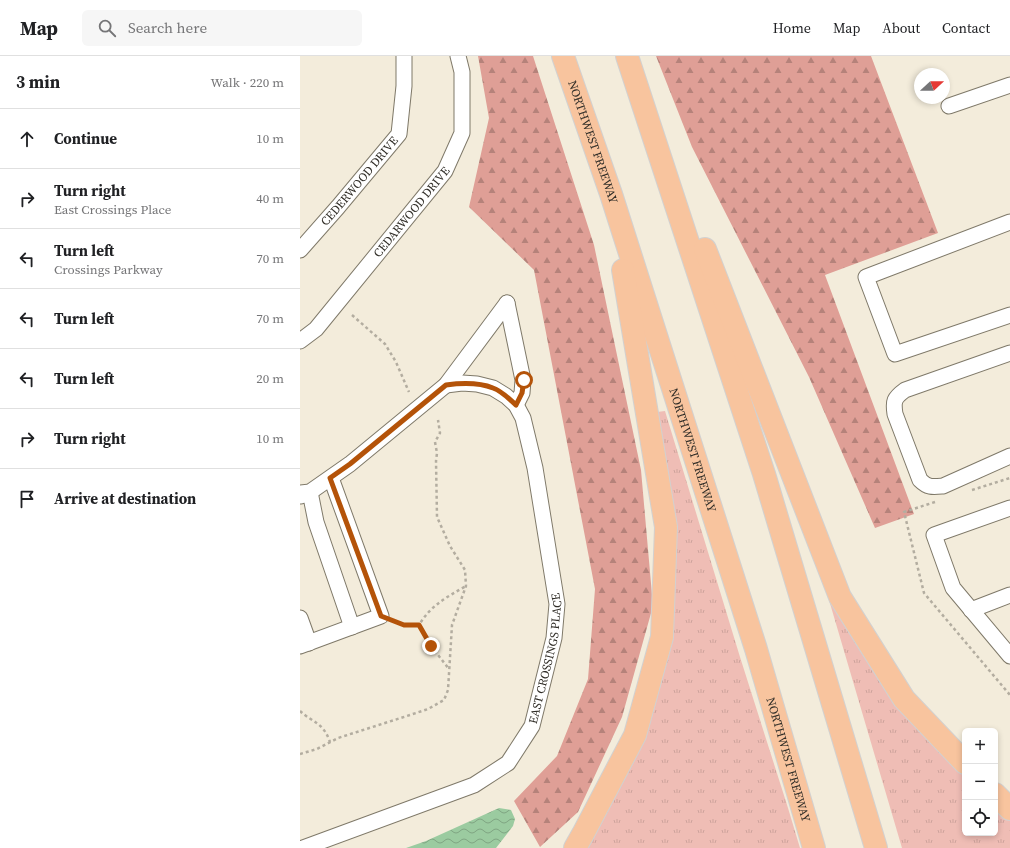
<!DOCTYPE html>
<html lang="en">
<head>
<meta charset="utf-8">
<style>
	body { margin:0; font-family:"Source Serif 4",serif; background:#f6f6f6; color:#202124 }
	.controls { position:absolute; right:12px; bottom:12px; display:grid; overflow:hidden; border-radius:6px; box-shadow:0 2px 6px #0003 }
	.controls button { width:36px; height:36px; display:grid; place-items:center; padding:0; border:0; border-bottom:1px solid #e0e0e0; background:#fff; color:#202124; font:20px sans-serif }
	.compass { position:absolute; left:614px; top:12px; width:36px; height:36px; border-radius:50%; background:#fff; box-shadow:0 2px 6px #0003; rotate:69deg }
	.stop { position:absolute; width:12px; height:12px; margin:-9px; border:3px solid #b45309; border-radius:50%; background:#fff }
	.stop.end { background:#b45309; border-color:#fff; box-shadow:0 1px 4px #0008 }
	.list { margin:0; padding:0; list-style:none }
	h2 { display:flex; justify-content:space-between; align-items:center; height:52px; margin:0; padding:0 16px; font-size:17px }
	h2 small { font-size:13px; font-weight:400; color:#757577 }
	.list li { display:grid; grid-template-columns:26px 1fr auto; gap:12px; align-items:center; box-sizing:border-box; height:60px; padding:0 16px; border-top:1px solid #e0e0e0 }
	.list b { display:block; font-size:15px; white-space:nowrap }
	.list p { margin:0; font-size:13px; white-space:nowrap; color:#757577 }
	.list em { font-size:13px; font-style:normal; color:#757577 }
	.icon { flex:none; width:22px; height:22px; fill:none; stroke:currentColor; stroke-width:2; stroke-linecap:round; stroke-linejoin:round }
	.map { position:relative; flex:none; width:710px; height:792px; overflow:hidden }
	header { display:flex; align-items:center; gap:24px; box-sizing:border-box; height:56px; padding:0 20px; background:#fff; border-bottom:1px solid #e0e0e0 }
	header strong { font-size:19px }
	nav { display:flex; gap:22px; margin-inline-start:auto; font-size:14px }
	.search { width:280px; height:36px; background:#f6f6f6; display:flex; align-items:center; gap:10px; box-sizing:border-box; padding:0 14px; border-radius:6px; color:#757577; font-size:15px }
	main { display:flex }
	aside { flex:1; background:#fff }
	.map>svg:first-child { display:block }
	.grass { fill:url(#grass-tufts) }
	.forest { fill:url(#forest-firs) }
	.water { fill:url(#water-waves) }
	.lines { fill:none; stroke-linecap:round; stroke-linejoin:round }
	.minor-casing { stroke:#7f7969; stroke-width:17 }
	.highway-casing { stroke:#d2d1d0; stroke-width:24 }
	.path { stroke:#b3ada0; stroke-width:2.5; stroke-dasharray:3 3; stroke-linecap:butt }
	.minor { stroke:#fff; stroke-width:15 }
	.highway { stroke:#f8c49e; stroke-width:22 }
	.route { stroke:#b45309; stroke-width:5 }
	.labels { text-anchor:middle; stroke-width:3; stroke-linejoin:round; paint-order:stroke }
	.street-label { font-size:12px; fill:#312e28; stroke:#fff }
</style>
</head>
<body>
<header>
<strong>Map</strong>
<div class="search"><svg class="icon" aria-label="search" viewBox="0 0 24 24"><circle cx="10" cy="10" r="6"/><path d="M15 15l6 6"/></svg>Search here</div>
<nav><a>Home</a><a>Map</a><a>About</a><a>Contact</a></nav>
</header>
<main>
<aside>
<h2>3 min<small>Walk · 220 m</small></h2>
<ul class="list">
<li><svg class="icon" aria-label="ahead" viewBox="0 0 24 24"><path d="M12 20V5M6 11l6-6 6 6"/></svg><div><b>Continue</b></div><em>10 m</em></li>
<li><svg class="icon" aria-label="right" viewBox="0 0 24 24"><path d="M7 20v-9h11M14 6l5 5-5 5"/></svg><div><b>Turn right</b><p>East Crossings Place</p></div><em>40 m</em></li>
<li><svg class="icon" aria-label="left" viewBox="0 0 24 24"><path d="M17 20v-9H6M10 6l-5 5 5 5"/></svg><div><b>Turn left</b><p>Crossings Parkway</p></div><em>70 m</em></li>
<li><svg class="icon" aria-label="left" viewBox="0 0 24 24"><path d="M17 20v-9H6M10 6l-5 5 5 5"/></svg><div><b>Turn left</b></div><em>70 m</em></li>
<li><svg class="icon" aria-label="left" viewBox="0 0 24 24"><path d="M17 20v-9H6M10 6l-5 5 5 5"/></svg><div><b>Turn left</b></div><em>20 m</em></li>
<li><svg class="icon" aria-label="right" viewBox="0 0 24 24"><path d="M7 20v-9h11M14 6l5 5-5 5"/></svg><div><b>Turn right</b></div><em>10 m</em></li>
<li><svg class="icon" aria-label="arrive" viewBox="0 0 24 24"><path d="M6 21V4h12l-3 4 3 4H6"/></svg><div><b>Arrive at destination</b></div></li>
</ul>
</aside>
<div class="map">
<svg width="710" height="792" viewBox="0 0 710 792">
	<defs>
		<pattern id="grass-tufts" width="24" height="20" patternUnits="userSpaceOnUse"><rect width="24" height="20" fill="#efbdb5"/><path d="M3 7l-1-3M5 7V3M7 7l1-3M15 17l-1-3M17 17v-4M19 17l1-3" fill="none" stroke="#cda39c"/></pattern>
		<pattern id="forest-firs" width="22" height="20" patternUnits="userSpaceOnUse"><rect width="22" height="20" fill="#df9f96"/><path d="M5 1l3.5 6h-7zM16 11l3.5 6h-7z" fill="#b5827a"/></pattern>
		<pattern id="water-waves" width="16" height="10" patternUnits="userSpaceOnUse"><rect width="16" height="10" fill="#9bcba0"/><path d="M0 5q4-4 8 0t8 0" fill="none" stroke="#7fa582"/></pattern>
	</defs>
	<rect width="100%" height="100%" fill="#f3ecdb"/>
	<g class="grass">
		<path d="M365,355L440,601L488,752L500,792H286L319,734L351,659L364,616L374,561L376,484L357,356Z"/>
		<path d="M535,541L665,717V777H695V745L710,759V792H602L529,544Z"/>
	</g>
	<g class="forest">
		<path d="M178,0H233L294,189L341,414L353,550L322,661L278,756L240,791L214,745L257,700L288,623L295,533L234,214L169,151L189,62Z"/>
		<path d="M356,0H571L638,177L525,219L614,458L575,472L509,321L392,91Z"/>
	</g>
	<path class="water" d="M199,752L211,754L215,763L213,770L196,792H106L126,785Z"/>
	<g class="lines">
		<defs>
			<g id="minor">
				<path d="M649,50L710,29"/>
				<path d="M710,166L566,221L595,298L710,259"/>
				<path id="s1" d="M0,194L38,151L99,78L104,30V0"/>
				<path d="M207,247L223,324L222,337L216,349"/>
				<path id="s2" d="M0,285L16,273L145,115L162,77V16L158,0"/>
				<path d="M710,297L605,334C594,342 593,345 595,358L620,424C628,432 633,431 643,430L710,400"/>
				<path d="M0,437L10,436L50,408L146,329L207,247"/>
				<path d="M1,440L10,436L16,466L52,571"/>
				<path d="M710,452L634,479L653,532L710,600"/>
				<path d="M671,554L710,539"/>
				<path d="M0,562L9,587"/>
				<path d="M0,590L81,560L31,422"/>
				<path id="s3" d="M3,792L174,729L208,707L232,670L254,582L257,548L235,412L223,362L216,349L206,340L193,332L177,328L162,327L146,329"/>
			</g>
			<g id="highway">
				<path id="s4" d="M263,0L311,138L456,593L514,792"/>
				<path d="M327,0L464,418L576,792"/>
				<path d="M405,193L540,541L604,643L665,707"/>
				<path d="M695,738L710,753"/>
				<path d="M275,792L283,778L335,679L362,581L366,471L323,214"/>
			</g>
		</defs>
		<use href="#minor" class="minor-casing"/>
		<use href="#highway" class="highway-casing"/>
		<g class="path">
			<path d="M52,259L85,288L96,306L109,336"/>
			<path d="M672,434L710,422"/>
			<path d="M635,446L604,456L624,537L710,639"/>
			<path d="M93,565L103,569H119C131,549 147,541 166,530"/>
			<path d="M119,569L131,590L149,613"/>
			<path d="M0,655C13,667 23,666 30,686"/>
			<path d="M0,698L17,693L38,682L110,659L128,653L144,644L148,634L152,569L166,530L165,514L150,490L137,461L136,405L137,397L135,386L140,377L138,364"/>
		</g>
		<use href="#minor" class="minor"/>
		<use href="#highway" class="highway"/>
	</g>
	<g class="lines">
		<path class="route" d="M131,590L119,569H104L81,560L30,422L50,408L146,329C161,327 178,326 193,332C202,335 209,343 216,349L222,337L224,324"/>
	</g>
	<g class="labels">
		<g class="street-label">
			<text dy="4" stroke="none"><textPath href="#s4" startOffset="91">NORTHWEST FREEWAY</textPath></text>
			<text dy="4" stroke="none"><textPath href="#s1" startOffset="91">CEDERWOOD DRIVE</textPath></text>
			<text dy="4" stroke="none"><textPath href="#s2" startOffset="171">CEDARWOOD DRIVE</textPath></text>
			<text dy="4" stroke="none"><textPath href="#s4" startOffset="415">NORTHWEST FREEWAY</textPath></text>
			<text dy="4" stroke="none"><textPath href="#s3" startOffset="336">EAST CROSSINGS PLACE</textPath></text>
			<text dy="4" stroke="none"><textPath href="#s4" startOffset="739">NORTHWEST FREEWAY</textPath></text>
		</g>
	</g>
</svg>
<div class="controls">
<button>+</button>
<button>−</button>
<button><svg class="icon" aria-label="locate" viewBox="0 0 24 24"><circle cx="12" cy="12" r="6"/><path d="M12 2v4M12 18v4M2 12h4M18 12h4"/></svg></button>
</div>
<svg class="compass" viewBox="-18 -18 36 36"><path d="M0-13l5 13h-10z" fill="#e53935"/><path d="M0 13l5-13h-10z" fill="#757577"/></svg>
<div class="stop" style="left:224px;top:324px"></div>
<div class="stop end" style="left:131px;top:590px"></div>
</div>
</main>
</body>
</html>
